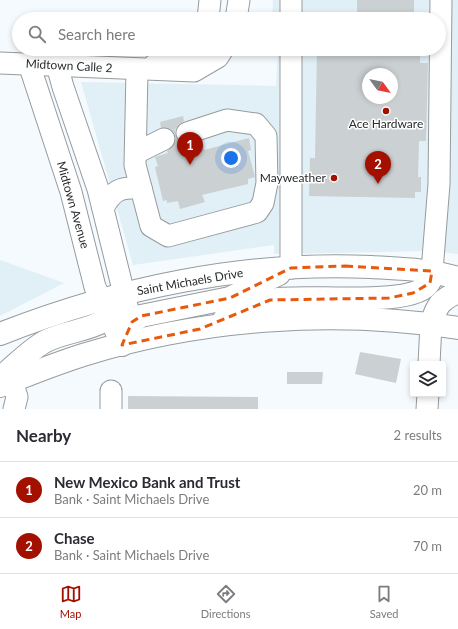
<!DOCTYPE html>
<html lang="en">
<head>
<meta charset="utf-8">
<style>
	body { margin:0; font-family:Lato,sans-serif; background:#f7f7f7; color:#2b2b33 }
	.controls { position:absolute; right:12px; bottom:12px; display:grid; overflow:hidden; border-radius:4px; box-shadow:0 2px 6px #0003 }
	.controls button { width:36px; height:36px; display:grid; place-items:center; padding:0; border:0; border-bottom:1px solid #e1e1e2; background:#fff; color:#2b2b33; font:20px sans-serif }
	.compass { position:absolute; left:362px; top:68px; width:36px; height:36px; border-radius:50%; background:#fff; box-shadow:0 2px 6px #0003; rotate:123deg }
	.you { position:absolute; left:231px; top:158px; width:14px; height:14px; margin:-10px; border:3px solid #fff; border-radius:50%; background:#1a73e8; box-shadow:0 0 0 6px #1a73e833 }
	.badge { display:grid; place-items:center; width:26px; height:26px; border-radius:50%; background:#a41000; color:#fff; font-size:13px; font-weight:700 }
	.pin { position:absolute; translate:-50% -33px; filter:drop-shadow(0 1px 2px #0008) }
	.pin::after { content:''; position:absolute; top:21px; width:14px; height:12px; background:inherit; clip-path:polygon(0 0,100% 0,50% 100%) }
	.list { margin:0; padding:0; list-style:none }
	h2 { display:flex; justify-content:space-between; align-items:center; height:52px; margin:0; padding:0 16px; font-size:17px }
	h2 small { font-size:13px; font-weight:400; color:#7c7c81 }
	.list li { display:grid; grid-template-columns:26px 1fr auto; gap:12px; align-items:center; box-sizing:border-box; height:56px; padding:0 16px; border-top:1px solid #e1e1e2 }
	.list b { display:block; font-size:15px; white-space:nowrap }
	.list p { margin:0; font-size:13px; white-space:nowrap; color:#7c7c81 }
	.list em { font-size:13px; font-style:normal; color:#7c7c81 }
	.icon { flex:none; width:22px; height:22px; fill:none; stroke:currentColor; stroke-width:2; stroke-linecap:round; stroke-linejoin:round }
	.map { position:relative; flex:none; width:458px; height:409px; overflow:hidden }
	.search { position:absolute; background:#fff; box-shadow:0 2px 6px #0003; left:12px; right:12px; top:12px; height:44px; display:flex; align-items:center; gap:10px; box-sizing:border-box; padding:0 14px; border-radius:22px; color:#7c7c81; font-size:15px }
	.sheet { height:164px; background:#fff }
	nav { display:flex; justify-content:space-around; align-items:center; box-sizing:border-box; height:56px; border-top:1px solid #e1e1e2; background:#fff; font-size:11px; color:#7c7c81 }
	nav a { display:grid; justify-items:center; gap:2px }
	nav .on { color:#a41000 }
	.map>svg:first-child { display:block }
	.built { fill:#e1eff6; fill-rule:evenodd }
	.building { fill:#cbd0d3; fill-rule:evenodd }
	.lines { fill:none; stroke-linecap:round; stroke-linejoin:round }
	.minor-casing { stroke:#969b9e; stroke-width:23 }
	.major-casing { stroke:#969b9e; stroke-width:24 }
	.minor { stroke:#fff; stroke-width:21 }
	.major { stroke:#fff; stroke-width:22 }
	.marked { fill:none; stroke:#e8590c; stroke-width:3; stroke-dasharray:8 5; stroke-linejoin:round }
	.poi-dot { fill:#a41000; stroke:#fff; stroke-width:1.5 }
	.labels { text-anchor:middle; stroke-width:3; stroke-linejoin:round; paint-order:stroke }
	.street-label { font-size:12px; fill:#282a2b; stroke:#fff }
	.poi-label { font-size:12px; fill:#282a2b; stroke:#fff }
</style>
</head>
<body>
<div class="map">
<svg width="458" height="409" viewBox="0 0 458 409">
	<rect width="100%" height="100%" fill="#f4fafd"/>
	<g class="built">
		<path d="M273,0H458V254L433,251L274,254V245L133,265L81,82L276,86L278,50L276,49H439V19H272ZM368,74H392V98H368Z"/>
		<path d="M0,260L64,283L0,316Z"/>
	</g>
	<g class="building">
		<rect x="357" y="0" width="57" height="19"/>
		<path d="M317,49H420V63H428L426,141H419L418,177H421V192H415V198L309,196L310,158H315ZM368,74H392V98H368Z"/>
		<path d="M183,116L184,121L178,125L175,130L176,136L179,142L189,145L190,148L203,144L204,150L249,138L251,150L248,151L255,177L248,179V184L202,195L205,202L180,209L178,201L167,203V200L163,201L155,167L158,166L155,157L168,153L167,151L174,145L176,139L175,134L171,129L161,128L160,122Z"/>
		<path d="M360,352L401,359L396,383L355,374Z"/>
		<path d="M287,372H323L322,384H287Z"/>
		<path d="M128,396L258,397V409H128Z"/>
	</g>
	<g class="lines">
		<defs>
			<g id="minor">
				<path d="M208,19L210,0"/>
				<path d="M236,19L239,0"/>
				<path d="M291,19V0"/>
				<path d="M0,63L194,71L218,57L223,49"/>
				<path d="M29,64L71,192L95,287L122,345"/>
				<path d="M57,65L63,87L98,189L128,310"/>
				<path d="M154,65L188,54L192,49"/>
				<path d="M137,70L135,165L151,226L168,236L257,212L263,203L267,183L266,136L256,124L227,120L187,133"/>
				<path d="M136,153L164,139"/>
				<path d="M103,208C113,190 120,187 141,188"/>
				<path d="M291,268V49"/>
				<path d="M432,271L439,184L441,0"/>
				<path d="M429,364L431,324"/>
				<path d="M12,381L17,397L14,409"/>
				<path d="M111,391V408"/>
				<path d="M427,409L428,394"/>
			</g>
			<g id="major">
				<path d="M224,319C239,313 255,303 270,300C300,293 414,309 429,283C431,280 432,274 432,271"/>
				<path d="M431,324C437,305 440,300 458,292"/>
				<path d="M0,334C117,288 245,261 371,267C403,269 427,269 458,278"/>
				<path d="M122,345L132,322L141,316L230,298L279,274"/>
				<path d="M0,378C15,366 29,350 46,341C73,327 117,331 123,294"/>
				<path d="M0,386C27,375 55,364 83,355C202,318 334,309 458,328"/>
			</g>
		</defs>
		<use href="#minor" class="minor-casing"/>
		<use href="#major" class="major-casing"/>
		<use href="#minor" class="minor"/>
		<use href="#major" class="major"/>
	</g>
	<path class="marked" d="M345,266L432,271L430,283L413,293L389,298L270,300L200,329L122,345L132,322L141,316L230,298L291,268Z"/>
	<g class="poi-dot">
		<circle cx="386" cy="111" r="4"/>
		<circle cx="334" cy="178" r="4"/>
	</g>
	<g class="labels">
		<g class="street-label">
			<text transform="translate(69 66) rotate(3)" y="4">Midtown Calle 2</text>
			<text transform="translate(73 205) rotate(74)" y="4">Midtown Avenue</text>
			<text transform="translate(190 282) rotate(-10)" y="4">Saint Michaels Drive</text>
		</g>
		<g class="poi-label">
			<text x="386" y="128">Ace Hardware</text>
			<text x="326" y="182" text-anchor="end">Mayweather</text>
		</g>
	</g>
</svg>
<div class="controls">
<button><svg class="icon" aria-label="layers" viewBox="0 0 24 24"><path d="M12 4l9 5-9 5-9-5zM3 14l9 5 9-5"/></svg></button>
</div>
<svg class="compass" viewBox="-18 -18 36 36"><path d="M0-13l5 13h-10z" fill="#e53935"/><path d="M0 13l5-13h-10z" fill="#7c7c81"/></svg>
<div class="you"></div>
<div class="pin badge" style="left:190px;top:165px">1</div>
<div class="pin badge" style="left:378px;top:184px">2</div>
<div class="search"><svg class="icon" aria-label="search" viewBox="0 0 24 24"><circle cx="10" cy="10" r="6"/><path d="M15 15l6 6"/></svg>Search here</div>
</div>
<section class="sheet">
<h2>Nearby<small>2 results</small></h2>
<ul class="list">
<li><span class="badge">1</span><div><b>New Mexico Bank and Trust</b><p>Bank · Saint Michaels Drive</p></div><em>20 m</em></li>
<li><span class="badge">2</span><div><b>Chase</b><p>Bank · Saint Michaels Drive</p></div><em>70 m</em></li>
</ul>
</section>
<nav>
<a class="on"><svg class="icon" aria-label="map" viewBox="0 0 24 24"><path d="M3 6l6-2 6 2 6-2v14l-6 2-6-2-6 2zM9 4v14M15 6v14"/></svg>Map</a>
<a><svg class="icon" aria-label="directions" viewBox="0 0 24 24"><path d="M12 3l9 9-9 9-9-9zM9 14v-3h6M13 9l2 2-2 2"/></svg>Directions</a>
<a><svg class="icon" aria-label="saved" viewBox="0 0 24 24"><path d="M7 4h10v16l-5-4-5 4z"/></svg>Saved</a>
</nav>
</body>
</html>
